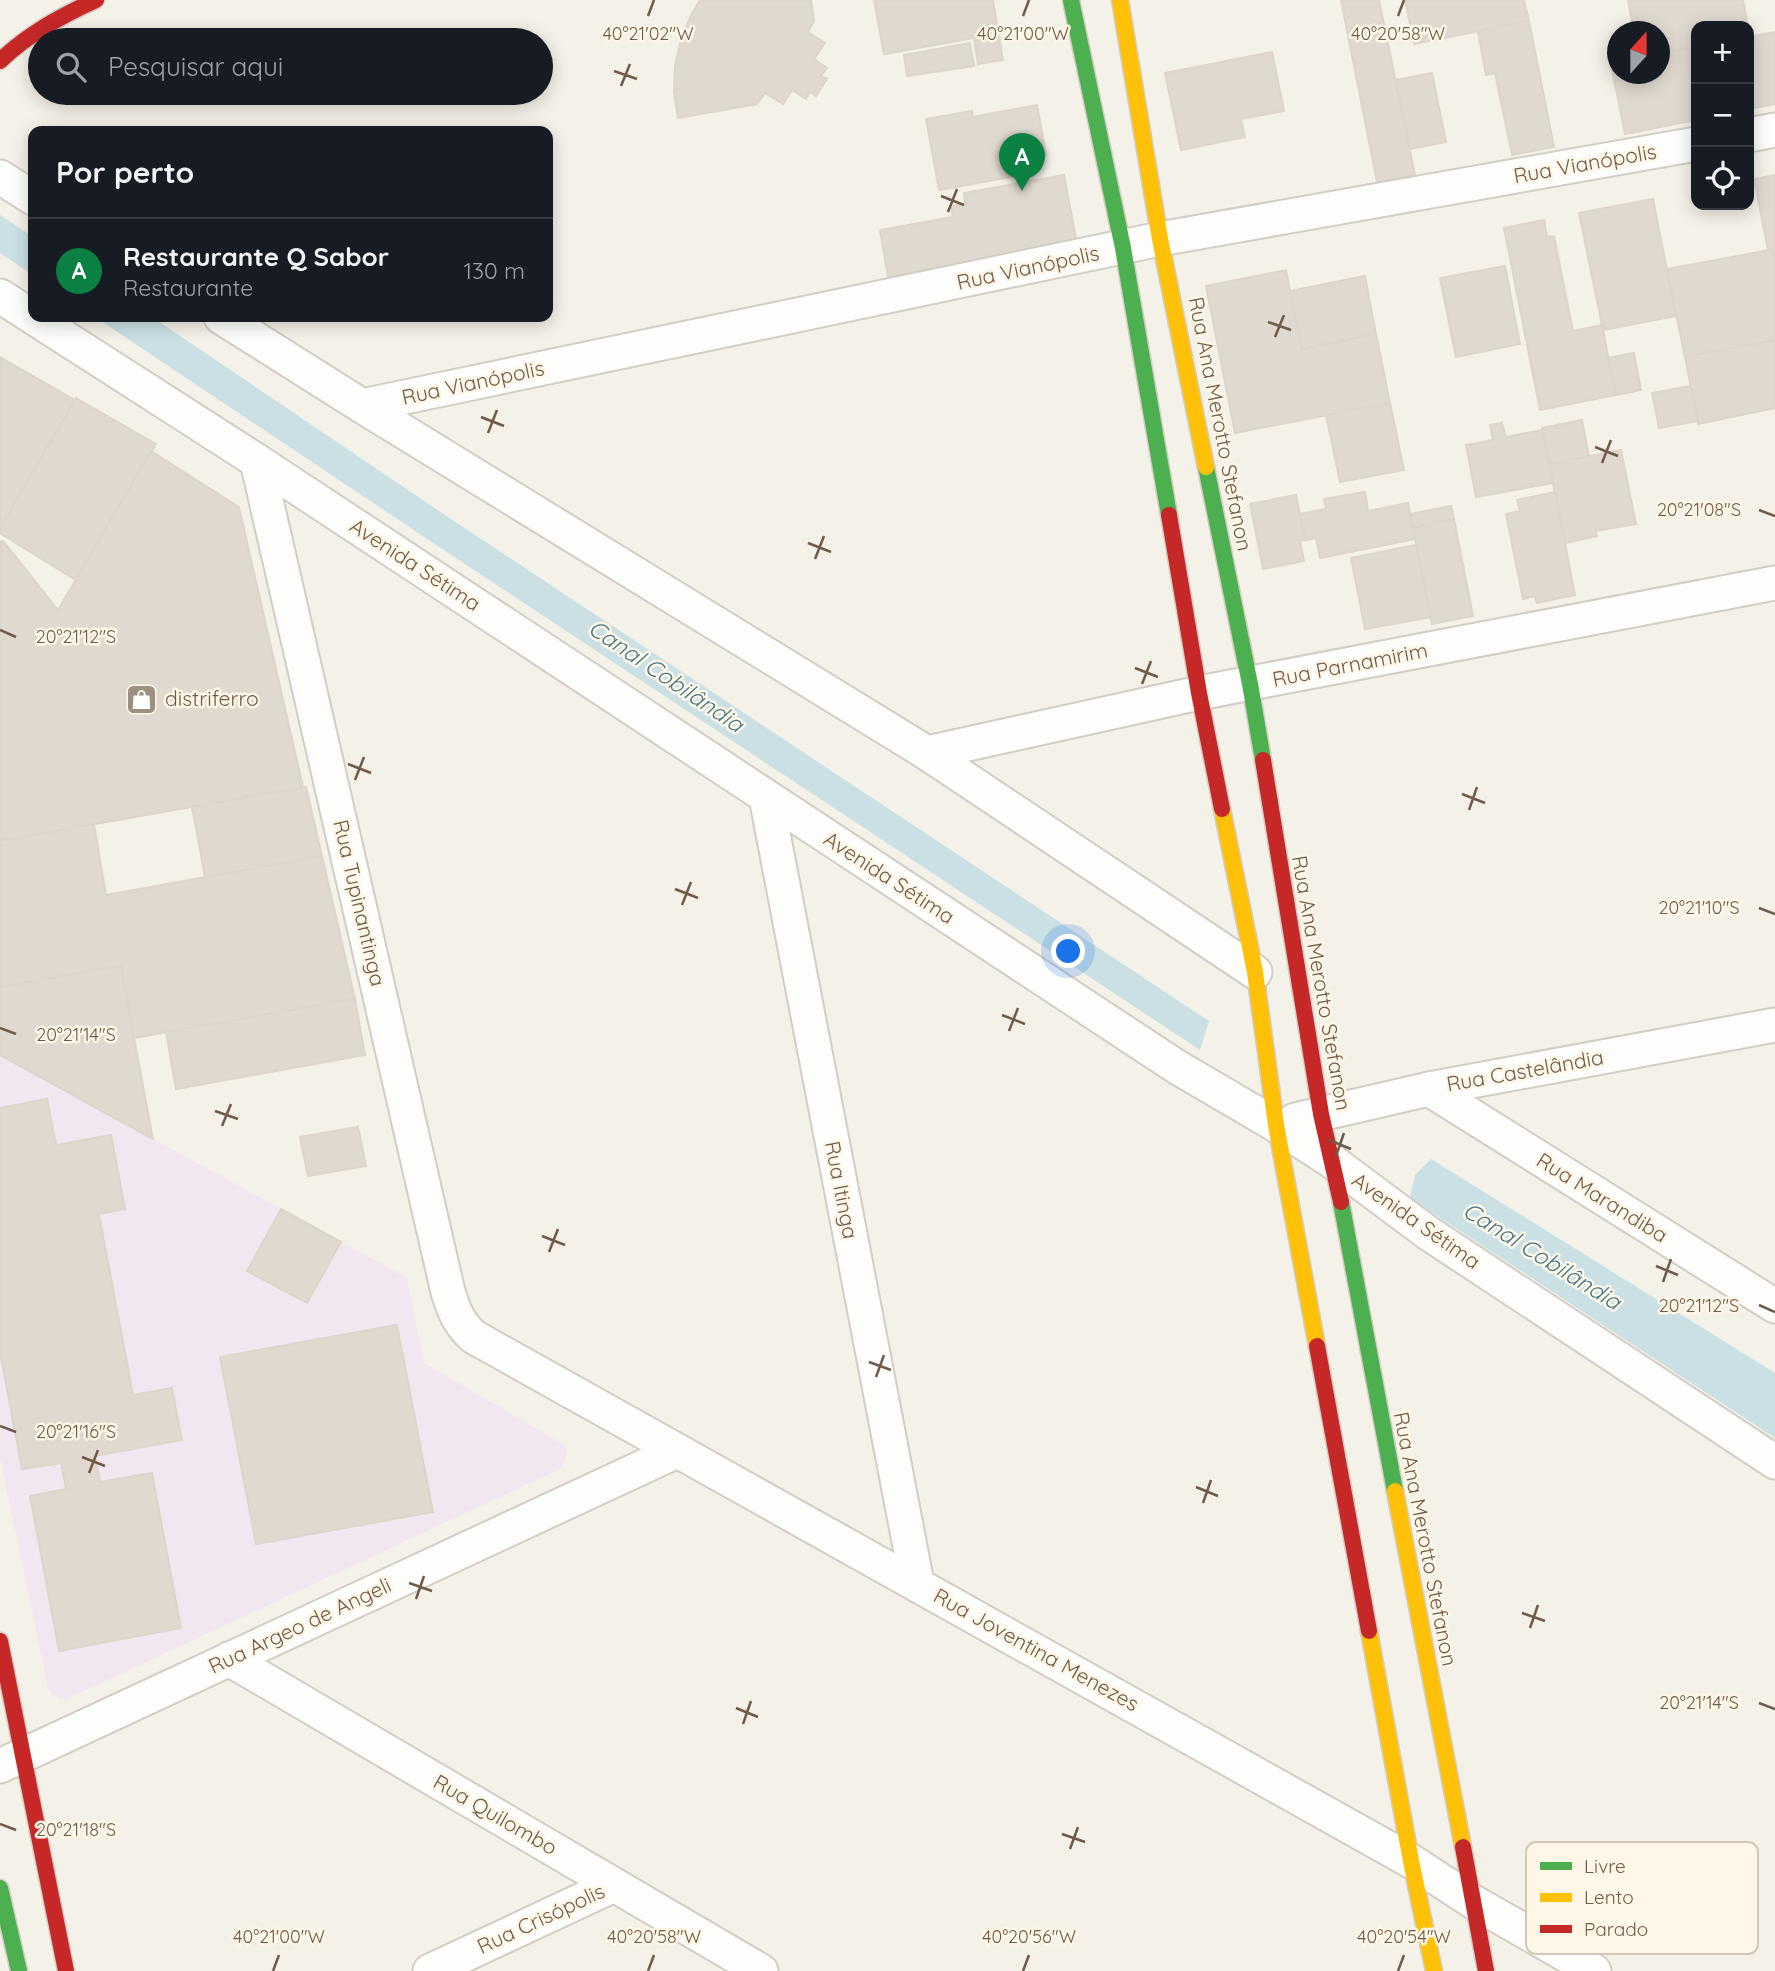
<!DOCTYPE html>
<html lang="pt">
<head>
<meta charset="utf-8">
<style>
	body { margin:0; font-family:Quicksand,sans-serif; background:#242831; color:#f1f3f6 }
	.controls { position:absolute; right:21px; top:21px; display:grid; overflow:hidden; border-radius:14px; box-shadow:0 4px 18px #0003 }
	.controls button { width:63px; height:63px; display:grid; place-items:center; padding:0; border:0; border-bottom:2px solid #363941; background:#171b24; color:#f1f3f6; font:35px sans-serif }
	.compass { position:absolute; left:1607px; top:21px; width:63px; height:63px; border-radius:50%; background:#171b24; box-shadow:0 4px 18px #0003; rotate:21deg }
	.you { position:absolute; left:1069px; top:952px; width:24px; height:24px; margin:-18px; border:5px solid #fff; border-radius:50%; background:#1a73e8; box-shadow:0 0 0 10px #1a73e833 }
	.badge { display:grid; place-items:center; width:46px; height:46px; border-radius:50%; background:#0b8043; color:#fff; font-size:23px; font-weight:700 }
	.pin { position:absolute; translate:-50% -58px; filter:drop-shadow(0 2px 4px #0008) }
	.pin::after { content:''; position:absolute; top:37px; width:24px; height:21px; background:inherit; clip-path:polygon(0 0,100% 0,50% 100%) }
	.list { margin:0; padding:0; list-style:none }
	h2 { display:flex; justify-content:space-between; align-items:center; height:91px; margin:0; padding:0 28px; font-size:30px }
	h2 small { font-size:23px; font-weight:400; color:#9ea1a6 }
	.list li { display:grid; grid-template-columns:46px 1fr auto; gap:21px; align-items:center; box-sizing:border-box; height:105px; padding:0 28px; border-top:2px solid #363941 }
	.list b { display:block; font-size:26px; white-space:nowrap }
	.list p { margin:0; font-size:23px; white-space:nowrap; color:#9ea1a6 }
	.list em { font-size:23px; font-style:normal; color:#9ea1a6 }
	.icon { flex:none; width:38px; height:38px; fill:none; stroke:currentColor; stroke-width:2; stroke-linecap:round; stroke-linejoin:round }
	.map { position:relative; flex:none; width:1775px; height:1971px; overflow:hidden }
	.search { position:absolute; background:#171b24; box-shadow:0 4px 18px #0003; left:28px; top:28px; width:525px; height:77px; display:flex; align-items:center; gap:18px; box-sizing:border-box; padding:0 24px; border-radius:38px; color:#9ea1a6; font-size:26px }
	.panel { position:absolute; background:#171b24; box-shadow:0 4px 18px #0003; left:28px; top:126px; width:525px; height:196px; border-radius:14px }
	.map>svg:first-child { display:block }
	.education { fill:#f2e7f0 }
	.water { fill:#cae0e4 }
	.building { fill:#e0d9d0; stroke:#ddd5ca; stroke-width:2 }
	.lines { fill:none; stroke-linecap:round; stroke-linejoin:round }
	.street-casing { stroke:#d2cdc5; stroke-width:37 }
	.fast-casing { stroke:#d3cdc4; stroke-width:19 }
	.slow-casing { stroke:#d3cdc4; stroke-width:19 }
	.jam-casing { stroke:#d3cdc4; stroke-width:19 }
	.street { stroke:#fdfdfc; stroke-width:33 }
	.fast { stroke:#4caf50; stroke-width:16 }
	.slow { stroke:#ffc107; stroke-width:16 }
	.jam { stroke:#c62828; stroke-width:16 }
	.ticks { fill:none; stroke:#705b4a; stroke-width:2.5 }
	.labels { text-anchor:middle; stroke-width:5; stroke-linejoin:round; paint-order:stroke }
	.street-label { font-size:21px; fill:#705b4a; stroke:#fef7e7 }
	.poi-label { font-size:21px; fill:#705b4a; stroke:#fef7e7; text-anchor:start }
	.water-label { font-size:23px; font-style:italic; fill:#497889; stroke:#fef7e7 }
	.key { fill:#fef7e7; stroke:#d3c8b8; stroke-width:2 }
	.key-label { font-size:19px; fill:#705b4a }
	.ticks-label { font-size:18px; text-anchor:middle; fill:#705b4a; stroke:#fef7e7; stroke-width:5; stroke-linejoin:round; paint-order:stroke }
</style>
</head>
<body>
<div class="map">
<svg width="1775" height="1971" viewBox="0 0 1775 1971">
	<rect width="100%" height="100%" fill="#f4f1e8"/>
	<path class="education" d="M0,1055L281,1209L248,1271L341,1242L407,1278L424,1363L564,1445L567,1453L562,1468L67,1699L60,1700L53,1695L48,1688L0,1457Z"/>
	<g class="water">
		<path d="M0,215L33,237V275L0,253Z"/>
		<path d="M95,317H152L445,515L1209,1021L1200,1050L427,539Z"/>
		<path d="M1431,1159L1775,1373V1438L1410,1198L1415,1175Z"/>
	</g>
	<g class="building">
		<path d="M700,0H811L814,21L808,32L825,43L814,59L827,68L821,76L827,79L816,96L810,92L806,99L792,90L783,104L765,93L757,104L678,118L674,92L675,65L681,40L691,15Z"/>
		<path d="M874,0H993L1003,60L978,64L974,38L884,54Z"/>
		<path d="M1341,0H1379L1415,175L1377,182Z"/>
		<path d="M1405,0H1524L1529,21L1414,44Z"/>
		<path d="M1628,0H1743L1748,26H1696V47L1660,54V32H1634Z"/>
		<path d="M1529,21L1554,147L1512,155L1495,73L1486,75L1478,32Z"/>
		<path d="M1775,32V104L1749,109V37Z"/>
		<path d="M970,43L974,66L907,76L904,55Z"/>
		<path d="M1696,47V120L1625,134L1611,64L1618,63V74H1660V54Z"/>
		<path d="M1272,52L1284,111L1241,119L1245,137L1181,150L1165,73Z"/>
		<path d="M1432,73L1446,142L1410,149L1396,80Z"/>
		<path d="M1037,105L1046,155L1008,162L1011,177L939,190L926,119L972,111L973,117Z"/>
		<path d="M1064,175L1077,244L888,277L880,230L953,217L951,206L965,204L964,193Z"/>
		<path d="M1775,175V249L1768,250L1754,179Z"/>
		<path d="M1653,199L1676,316L1603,330L1579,213Z"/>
		<path d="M1544,220L1547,237L1554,236L1573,331L1602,325L1616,395L1540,410L1504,228Z"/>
		<path d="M1775,249V340L1685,357L1667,269Z"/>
		<path d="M1505,266L1520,344L1456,357L1440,278Z"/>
		<path d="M1286,270L1302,349L1376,334L1390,403L1235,433L1206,286Z"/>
		<path d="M1365,276L1376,334L1302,349L1290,291Z"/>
		<path d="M1775,340V408L1698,424L1685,357Z"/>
		<path d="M1634,353L1641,390L1616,395L1608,358Z"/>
		<path d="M0,357L75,400L1,527L0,526Z"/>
		<path d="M1691,386L1698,421L1659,428L1652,393Z"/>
		<path d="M76,398L156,444L76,580L0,533V528Z"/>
		<path d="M1390,403L1404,470L1340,482L1326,415Z"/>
		<path d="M1582,420L1589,456L1549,464L1542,428Z"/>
		<path d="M1502,423L1506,437L1542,430L1553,483L1476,497L1466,445L1493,440L1490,425Z"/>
		<path d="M1621,450L1636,524L1596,531L1597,536L1565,543L1549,464Z"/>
		<path d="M151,451L239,507L303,787L0,841V542L3,541L58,610Z"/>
		<path d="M1365,492L1368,511L1408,503L1415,539L1320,558L1316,538L1305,540L1299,514L1326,509L1324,499Z"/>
		<path d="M1555,492L1575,595L1537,603L1535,596L1523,599L1506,514L1520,511L1517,500Z"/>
		<path d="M1296,495L1305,540L1300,541L1304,561L1263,569L1250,504Z"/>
		<path d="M1451,506L1454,519L1413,528L1410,514Z"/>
		<path d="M1454,519L1473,616L1432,624L1413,528Z"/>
		<path d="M1416,545L1431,617L1365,629L1351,558Z"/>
		<path d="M306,787L322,856L205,877L192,807Z"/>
		<path d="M94,824L106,895L322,856L355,999L134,1038L121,966L0,987V841Z"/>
		<path d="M121,966L134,1038L153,1139L0,1055V987Z"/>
		<path d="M355,999L365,1055L176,1089L166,1032Z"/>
		<path d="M47,1099L56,1145L111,1135L125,1209L99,1214L133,1395L172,1388L182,1440L95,1456L100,1482L152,1473L181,1628L59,1651L30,1496L66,1489L61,1463L22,1469L0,1352V1108Z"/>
		<path d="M358,1127L366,1166L308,1176L300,1137Z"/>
		<path d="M281,1209L341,1242L307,1303L247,1271Z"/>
		<path d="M397,1325L433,1512L256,1544L220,1357Z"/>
	</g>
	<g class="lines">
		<defs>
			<g id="street">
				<path d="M1749,135L1775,130"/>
				<path d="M0,177L33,198"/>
				<path d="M0,296L257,461L1177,1067L1276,1125L1333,1162L1428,1233L1775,1462"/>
				<path d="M221,317L362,406L927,753L1255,972"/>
				<path d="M362,406L1160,239L1696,144"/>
				<path d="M257,461L448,1292C454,1311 459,1324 474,1337C786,1513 1099,1685 1411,1861L1472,1901L1594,1971"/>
				<path d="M927,753L1199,693L1775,583"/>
				<path d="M766,797L917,1583"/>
				<path d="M1429,1089L1775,1306"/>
				<path d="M1295,1120L1429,1089L1775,1025"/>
				<path d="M229,1659L761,1971"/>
				<path d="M0,1766L677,1451"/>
				<path d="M430,1971L614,1885"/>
			</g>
			<g id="fast">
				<path d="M1071,0L1123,248L1169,515"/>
				<path d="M1206,467L1250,684L1263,760"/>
				<path d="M1341,1202L1395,1491"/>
				<path d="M0,1888L19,1971"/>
			</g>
			<g id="slow">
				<path d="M1120,0L1160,239L1206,467"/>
				<path d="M1222,809L1255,972L1276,1125L1317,1346"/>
				<path d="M1395,1491L1463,1847"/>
				<path d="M1369,1631L1411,1861L1434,1971"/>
			</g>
			<g id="jam">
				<path d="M0,61C28,34 61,16 96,0"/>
				<path d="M1169,515L1199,693L1222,809"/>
				<path d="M1263,760L1321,1114L1341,1202"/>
				<path d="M1317,1346L1369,1631"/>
				<path d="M0,1641L66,1971"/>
				<path d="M1463,1847L1486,1971"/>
			</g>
		</defs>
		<use href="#street" class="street-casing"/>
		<use href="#fast" class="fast-casing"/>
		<use href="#slow" class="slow-casing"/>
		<use href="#jam" class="jam-casing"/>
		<use href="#street" class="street"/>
		<use href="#fast" class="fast"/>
		<use href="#slow" class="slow"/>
		<use href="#jam" class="jam"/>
	</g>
	<path class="ticks" d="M648,16L654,0M1023,16L1029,0M1398,16L1404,0M614,71L637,79M621,86L630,64M941,196L964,205M948,212L957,189M1268,322L1291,330M1275,337L1284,315M481,417L504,426M488,433L497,410M1595,447L1618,456M1602,463L1611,440M1759,510L1775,516M808,543L831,552M815,559L824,536M0,630L16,637M1135,668L1158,677M1142,684L1151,661M348,764L371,773M355,780L364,757M1462,794L1485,803M1469,810L1477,787M675,889L698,898M682,905L691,882M1759,908L1775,914M1002,1015L1025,1024M0,1028L16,1034M1009,1031L1018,1008M215,1111L238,1119M222,1126L231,1104M1329,1140L1351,1149M1336,1156L1344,1133M542,1236L565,1245M549,1252L558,1229M1656,1266L1678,1275M1663,1282L1671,1259M1759,1305L1775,1312M869,1362L891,1370M876,1377L884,1355M0,1426L16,1432M82,1457L105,1466M89,1473L98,1450M1196,1487L1218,1496M1203,1503L1211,1480M409,1583L432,1591M416,1599L424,1576M1522,1613L1545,1621M1530,1628L1538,1605M1759,1703L1775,1709M736,1708L758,1717M743,1724L751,1701M0,1824L16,1830M1062,1834L1085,1842M1070,1849L1078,1827M273,1971L279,1955M648,1971L654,1955M1023,1971L1029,1955M1398,1971L1404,1955"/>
	<defs>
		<symbol id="shop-square" viewBox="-11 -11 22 22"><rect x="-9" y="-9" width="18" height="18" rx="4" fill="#9e9081" stroke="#fef7e7"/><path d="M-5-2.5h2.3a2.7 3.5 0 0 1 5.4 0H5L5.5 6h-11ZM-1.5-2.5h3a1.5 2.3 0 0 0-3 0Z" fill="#fff"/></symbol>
	</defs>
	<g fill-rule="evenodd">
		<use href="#shop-square" x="124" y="682" width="35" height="35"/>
	</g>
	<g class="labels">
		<g class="street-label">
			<text transform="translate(1585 164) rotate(-10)" y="7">Rua Vianópolis</text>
			<text transform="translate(1028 268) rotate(-12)" y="7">Rua Vianópolis</text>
			<text transform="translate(473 383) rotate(-12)" y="7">Rua Vianópolis</text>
			<text transform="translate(1220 424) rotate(79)" y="7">Rua Ana Merotto Stefanon</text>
			<text transform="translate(415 565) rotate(33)" y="7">Avenida Sétima</text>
			<text transform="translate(1350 665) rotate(-11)" y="7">Rua Parnamirim</text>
			<text transform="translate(889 878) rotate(33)" y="7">Avenida Sétima</text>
			<text transform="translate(359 903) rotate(77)" y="7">Rua Tupinantinga</text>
			<text transform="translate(1321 983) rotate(80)" y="7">Rua Ana Merotto Stefanon</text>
			<text transform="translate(1525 1071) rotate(-10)" y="7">Rua Castelândia</text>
			<text transform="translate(841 1190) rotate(79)" y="7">Rua Itinga</text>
			<text transform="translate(1602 1198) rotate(32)" y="7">Rua Marandiba</text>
			<text transform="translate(1416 1221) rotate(35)" y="7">Avenida Sétima</text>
			<text transform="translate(1425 1539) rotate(79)" y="7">Rua Ana Merotto Stefanon</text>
			<text transform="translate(300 1626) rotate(-25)" y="7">Rua Argeo de Angeli</text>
			<text transform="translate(1036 1650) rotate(29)" y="7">Rua Joventina Menezes</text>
			<text transform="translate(495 1815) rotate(30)" y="7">Rua Quilombo</text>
			<text transform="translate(541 1919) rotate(-25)" y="7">Rua Crisópolis</text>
		</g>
		<g class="poi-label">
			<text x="165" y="706">distriferro</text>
		</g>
		<g class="water-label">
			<text transform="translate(666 676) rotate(34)" y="8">Canal Cobilândia</text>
			<text transform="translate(1542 1256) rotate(32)" y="8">Canal Cobilândia</text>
		</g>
	</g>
	<rect x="1526" y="1842" width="232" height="112" rx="10" class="key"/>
	<rect x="1540" y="1862" width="32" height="8" fill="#4caf50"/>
	<rect x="1540" y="1893" width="32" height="9" fill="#ffc107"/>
	<rect x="1540" y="1925" width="32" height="8" fill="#c62828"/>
	<g class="key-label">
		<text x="1584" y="1873">Livre</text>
		<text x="1584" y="1904">Lento</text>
		<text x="1584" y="1936">Parado</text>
	</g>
	<g class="ticks-label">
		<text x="648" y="40">40°21'02"W</text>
		<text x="1023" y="40">40°21'00"W</text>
		<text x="1398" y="40">40°20'58"W</text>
		<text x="1699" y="516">20°21'08"S</text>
		<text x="76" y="643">20°21'12"S</text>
		<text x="1699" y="914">20°21'10"S</text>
		<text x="76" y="1041">20°21'14"S</text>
		<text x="1699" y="1312">20°21'12"S</text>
		<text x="76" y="1438">20°21'16"S</text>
		<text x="1699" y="1709">20°21'14"S</text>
		<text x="76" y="1836">20°21'18"S</text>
		<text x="279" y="1943">40°21'00"W</text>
		<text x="654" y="1943">40°20'58"W</text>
		<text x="1029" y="1943">40°20'56"W</text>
		<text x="1404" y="1943">40°20'54"W</text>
	</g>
</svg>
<div class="controls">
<button>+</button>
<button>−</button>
<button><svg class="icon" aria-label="locate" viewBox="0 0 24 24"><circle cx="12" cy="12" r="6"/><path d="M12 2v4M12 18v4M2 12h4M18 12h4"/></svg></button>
</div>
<svg class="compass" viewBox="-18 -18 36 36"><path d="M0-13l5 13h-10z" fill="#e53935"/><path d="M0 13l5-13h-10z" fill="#9ea1a6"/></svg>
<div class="you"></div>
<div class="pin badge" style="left:1022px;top:191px">A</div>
<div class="search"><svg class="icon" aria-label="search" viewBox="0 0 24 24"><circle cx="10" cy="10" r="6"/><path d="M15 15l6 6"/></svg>Pesquisar aqui</div>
<section class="panel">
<h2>Por perto<small></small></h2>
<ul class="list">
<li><span class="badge">A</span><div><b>Restaurante Q Sabor</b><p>Restaurante</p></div><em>130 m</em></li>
</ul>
</section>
</div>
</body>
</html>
